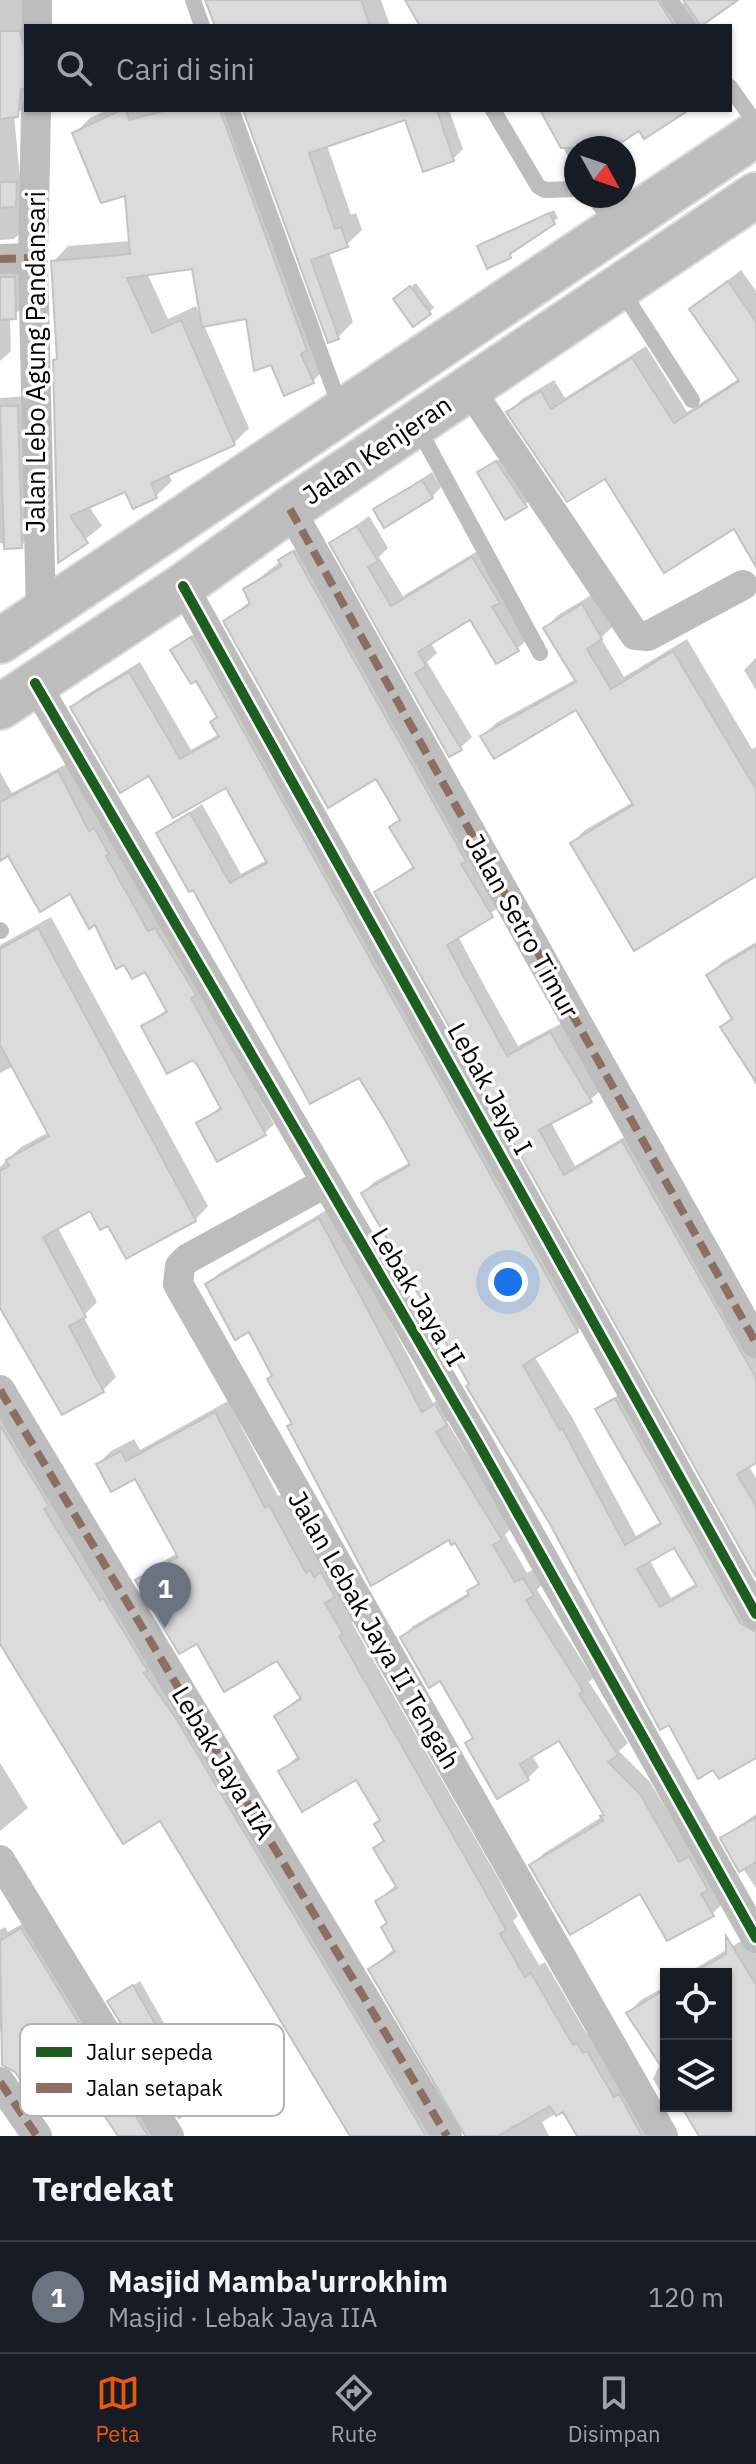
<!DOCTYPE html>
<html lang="id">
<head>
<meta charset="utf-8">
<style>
	body { margin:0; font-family:"IBM Plex Sans",sans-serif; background:#242831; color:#f1f3f6 }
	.controls { position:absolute; right:24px; bottom:24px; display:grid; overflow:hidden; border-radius:0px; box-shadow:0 2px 6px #0004 }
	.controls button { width:72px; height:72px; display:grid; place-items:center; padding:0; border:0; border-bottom:2px solid #363941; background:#171b24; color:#f1f3f6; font:40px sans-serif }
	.compass { position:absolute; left:564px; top:136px; width:72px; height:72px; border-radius:50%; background:#171b24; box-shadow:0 2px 6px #0004; rotate:130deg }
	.you { position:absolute; left:508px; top:1282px; width:28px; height:28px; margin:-20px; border:6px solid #fff; border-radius:50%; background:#1a73e8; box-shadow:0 0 0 12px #1a73e833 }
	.badge { display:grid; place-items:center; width:52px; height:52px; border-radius:50%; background:#ea580c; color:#fff; font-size:26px; font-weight:700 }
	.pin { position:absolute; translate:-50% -66px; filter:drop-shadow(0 2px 4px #0008) }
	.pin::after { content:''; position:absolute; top:42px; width:28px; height:24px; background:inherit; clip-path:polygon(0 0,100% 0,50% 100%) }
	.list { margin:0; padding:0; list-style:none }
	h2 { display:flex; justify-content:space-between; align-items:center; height:104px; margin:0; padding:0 32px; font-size:34px }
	h2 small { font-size:26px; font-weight:400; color:#9ea1a6 }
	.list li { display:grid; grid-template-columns:52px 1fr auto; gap:24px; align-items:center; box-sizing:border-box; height:112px; padding:0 32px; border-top:2px solid #363941 }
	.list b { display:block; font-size:30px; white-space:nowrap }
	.list p { margin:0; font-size:26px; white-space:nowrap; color:#9ea1a6 }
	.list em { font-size:26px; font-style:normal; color:#9ea1a6 }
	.icon { flex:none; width:44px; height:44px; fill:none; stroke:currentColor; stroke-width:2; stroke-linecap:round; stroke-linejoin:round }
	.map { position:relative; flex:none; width:756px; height:2136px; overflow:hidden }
	.search { position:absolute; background:#171b24; box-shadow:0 2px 6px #0004; left:24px; right:24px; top:24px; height:88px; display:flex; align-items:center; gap:20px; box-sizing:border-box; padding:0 28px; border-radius:0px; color:#9ea1a6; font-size:30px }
	.sheet { height:216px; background:#171b24 }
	nav { display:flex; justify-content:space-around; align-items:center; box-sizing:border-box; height:112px; border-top:2px solid #363941; background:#171b24; font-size:22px; color:#9ea1a6 }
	nav a { display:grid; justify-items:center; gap:4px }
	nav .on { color:#ea580c }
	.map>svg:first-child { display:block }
	.shadow { fill:#0003; fill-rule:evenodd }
	.building { fill:#dbdbdb; stroke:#c3c3c3; stroke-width:2; fill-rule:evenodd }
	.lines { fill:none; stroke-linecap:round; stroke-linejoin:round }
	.primary-casing { stroke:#dbdbdb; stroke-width:48 }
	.lane { stroke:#bdbdbd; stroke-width:16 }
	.street { stroke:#bdbdbd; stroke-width:30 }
	.primary { stroke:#bdbdbd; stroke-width:44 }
	.quiet { stroke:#8d6e63; stroke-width:8; stroke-dasharray:16 8; stroke-linecap:butt }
	.cycleway-casing { stroke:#fff; stroke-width:15 }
	.cycleway { stroke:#1b5e20; stroke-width:10 }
	.labels { text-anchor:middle; stroke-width:7; stroke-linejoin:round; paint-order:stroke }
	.street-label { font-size:26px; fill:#000; stroke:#fff }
	.key { fill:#fff; stroke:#b2b2b2; stroke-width:2 }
	.key-label { font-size:22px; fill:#000 }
</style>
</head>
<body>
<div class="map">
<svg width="756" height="2136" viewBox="0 0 756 2136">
	<rect width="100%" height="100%" fill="#fff"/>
	<g class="shadow">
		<path d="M0,0H22L26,26V106L14,116L25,228L14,239L0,240Z"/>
		<path d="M207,0H381L390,26H217Z"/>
		<path d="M408,0H680L683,4L687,0H723L702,23L704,26H422Z"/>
		<path d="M107,110H240L322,333L316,338L328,366L313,381L248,317L204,325L249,428L234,443L168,473L172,481L156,496L134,506L126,489L89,506L102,526L60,559L55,360L59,357L53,262L68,246L131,241L127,193L75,133L90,118ZM194,266L200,315L196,306L168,319L147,273Z"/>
		<path d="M245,110H449L463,149L453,159L405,115L327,145L351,215L356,213L362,230L346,245L329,252L353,322L338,337Z"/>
		<path d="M542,110H683L640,128L608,148H576L575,169Z"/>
		<path d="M554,210L558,218L514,249L510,256L479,247Z"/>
		<path d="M0,261L25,267L26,306L10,317L11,351L0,361Z"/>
		<path d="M741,270L756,291V565L734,526L606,476L509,412L522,399L554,380L565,398L646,346L687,412L740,378L691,309Z"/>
		<path d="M416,283L434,308L429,312L400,295Z"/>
		<path d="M28,396L31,536L21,546L0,543V398Z"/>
		<path d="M501,458L530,501L506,517L479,472Z"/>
		<path d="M432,472L441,487L432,497L376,509Z"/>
		<path d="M369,516L388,548L379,557L403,596L484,547L529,638L517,649L471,618L430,642L437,653L427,662L472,737L460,748L332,543Z"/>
		<path d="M304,542L502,905L458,936L485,987L518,1046L562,1023L601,1090L590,1100L551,1122L575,1166L633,1132L756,1354V1461L748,1465L756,1478V1573L376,892L415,865L392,827L401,818L377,776L225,621L251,601L245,590Z"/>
		<path d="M595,593L614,625L601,638L624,677L687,639L752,749L756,747V875L572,843L585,830L633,802L577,708L483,736L496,723L576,679L546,628L558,615Z"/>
		<path d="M202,628L588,1320L577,1331L534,1356L573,1419L636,1536L662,1521L598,1410L626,1389L756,1616V1756L552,1522L363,1193L374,1182L411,1162L360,1075L158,834L202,804L241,874L267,860L226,785L150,773L72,707L83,697L140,662L191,750L219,734V716L196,679L172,650ZM675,1545L697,1583L671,1598L650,1561Z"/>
		<path d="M756,658V690L744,670Z"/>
		<path d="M68,763L99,823L104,820L274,1124L264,1134L198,1123L222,1106L194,1057L144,1027L167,1009L146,969L96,923L71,891L0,842V772L12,793Z"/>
		<path d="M51,917L208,1206L195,1220L109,1224L91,1209L58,1228L97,1302L83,1316L116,1377L103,1390L0,1301V1167L21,1147L49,1132L14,1066L0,1073V945Z"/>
		<path d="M756,942V1085L723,1027L733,1017L708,976L721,963Z"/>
		<path d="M330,1208L433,1403L446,1395L457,1412L447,1422L512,1527L505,1535L527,1573L535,1568L543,1583L537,1590L593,1678L589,1682L628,1743L619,1751L650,1782L723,1903L712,1914L640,1891L532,1865L543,1854L606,1814L559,1738L532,1755L539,1767L528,1778L468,1743L475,1736L441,1679L402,1637L413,1626L470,1592L480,1581L456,1540L294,1423L250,1330L207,1285L218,1274Z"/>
		<path d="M228,1401L278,1496L283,1494L355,1619L352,1623L501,1883L518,1916L513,1921L539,1965L545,1962L587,2034L591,2031L666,2136H579L564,2109L542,2122L549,2136H465V2127L370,1969L395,1948L389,1922L377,1901L397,1884L376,1848L385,1839L382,1819L357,1778L281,1771L299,1755L276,1716L301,1696L278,1658L197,1641L138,1581L151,1568L178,1553L136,1476L98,1464L111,1451L134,1439L140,1450Z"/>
		<path d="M0,1409L449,2136H352L161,1819L0,1641Z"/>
		<path d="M0,1763L28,1808L0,1831Z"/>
		<path d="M756,1814V1888L723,1838Z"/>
		<path d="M34,1917L168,2136H120L81,2076L40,2100L0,2030V1930L5,1927L8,1932Z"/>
		<path d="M748,1937L756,1951V2136H699L682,2106H726V1974H686Z"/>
		<path d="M140,1981L196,2079L193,2082L197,2088L190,2096L194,2104L188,2110L110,2001Z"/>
		<path d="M666,1986V2101L653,2079L661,2062L628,2013L641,2000Z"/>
	</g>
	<g class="building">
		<path d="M205,0H361L370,26H215Z"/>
		<path d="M405,0H658L674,26H420Z"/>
		<path d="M683,0H738L701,26Z"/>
		<path d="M0,31H20L26,54V88L21,89L18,117L0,119Z"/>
		<path d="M121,110H126L129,120L167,110H220L307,350L301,354L314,383L284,396L271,365L254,371L246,319L202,327L192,269L127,278L152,333L181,320L235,445L151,483L157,498L133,509L125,492L70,516L88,543L58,563L53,360L57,359L51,261L130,254L125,196L101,203L72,133Z"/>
		<path d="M243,110H437L454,161L423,172L405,120L309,153L335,229L341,227L348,247L311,260L339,339L328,343Z"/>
		<path d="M540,110H689L644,139L639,131L613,148H561Z"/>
		<path d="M0,182H17L16,207L0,208Z"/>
		<path d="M549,213L555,224L510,254L511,258L487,269L477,246Z"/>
		<path d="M0,277H15L16,319L0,320Z"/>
		<path d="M728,281L756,322V567L734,529L664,573L605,479L567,502L506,412L541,391L551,409L632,358L674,423L739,381L689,309Z"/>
		<path d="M410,286L431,314L413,327L393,299Z"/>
		<path d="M0,406H18L22,548L4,549Z"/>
		<path d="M496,461L527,507L505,520L477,472Z"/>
		<path d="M422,480L433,498L384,528L373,509Z"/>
		<path d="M357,526L378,561L368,567L391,606L472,557L500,603L492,607L519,651L496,664L470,620L418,652L426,666L415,673L462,750L449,757L329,543Z"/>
		<path d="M293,551L466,861L461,864L493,917L447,945L475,997L507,1056L550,1032L592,1102L539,1130L564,1175L622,1141L756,1378V1463L737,1474L756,1506V1577L374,892L414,868L389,827L400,820L376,779L328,808L223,621L250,604L243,589L282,566L278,560Z"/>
		<path d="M582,604L602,639L587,649L611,689L673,651L756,789V876L634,951L570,843L633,805L576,710L494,759L480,736L576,682L543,628Z"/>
		<path d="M191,637L578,1332L523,1365L560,1430L562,1428L625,1545L661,1524L595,1409L615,1398L740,1623L756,1632V1758L719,1779L713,1770L698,1779L669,1725L660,1730L550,1524L466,1386L469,1384L361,1193L410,1165L385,1120L359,1078L310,1104L193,890L189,892L156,833L190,813L230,883L267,863L226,788L173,818L149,776L120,793L70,707L129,672L180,759L219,737L210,722L217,717L196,681L191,684L170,650ZM674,1548L697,1586L660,1607L637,1569Z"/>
		<path d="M58,771L89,831L94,828L109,854L106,856L148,931L155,928L196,995L191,998L266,1135L217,1162L196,1123L221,1109L198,1066L193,1060L167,1074L141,1026L167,1012L145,972L132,979L124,965L116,969L95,925L89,929L70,894L40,912L8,856L0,861V802Z"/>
		<path d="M38,928L196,1221L126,1259L108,1226L100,1230L90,1211L43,1237L86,1317L69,1326L104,1392L62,1415L0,1308V1171L9,1166L6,1160L49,1136L0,1045V949Z"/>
		<path d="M756,945V1082L720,1027L732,1019L706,975Z"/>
		<path d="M319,1218L422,1412L435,1404L447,1425L436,1432L502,1540L493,1545L515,1582L523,1578L534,1596L526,1600L583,1691L579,1694L618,1755L608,1762L640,1794L679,1862L689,1856L708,1890L701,1894L714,1916L667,1941L640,1894L570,1935L529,1865L603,1821L600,1816L604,1815L559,1741L520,1764L529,1780L497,1799L465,1743L473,1738L440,1681L429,1688L400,1637L469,1595L467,1591L479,1584L455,1543L451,1545L449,1540L371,1586L287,1426L292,1424L267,1379L272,1376L249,1332L235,1340L205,1284Z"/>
		<path d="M215,1412L265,1508L269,1505L306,1573L310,1570L314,1577L321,1572L335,1597L325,1603L343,1634L339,1636L488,1897L506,1930L500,1934L525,1977L531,1973L573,2045L577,2043L583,2053L587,2051L614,2097L619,2094L642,2136H577L563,2112L556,2116L550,2106L498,2136H465L368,1969L395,1952L381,1927L387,1923L375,1901L397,1888L373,1848L384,1841L374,1824L380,1820L356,1780L302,1812L278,1771L299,1759L274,1716L301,1699L277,1661L224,1692L197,1644L179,1654L135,1580L178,1557L135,1479L111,1492L96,1464L121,1451L126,1461Z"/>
		<path d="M0,1425L49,1506L44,1509L100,1600L103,1598L148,1671L144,1673L177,1720L426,2136H350L160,1821L123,1844L0,1644Z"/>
		<path d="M756,1817V1862L739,1872L720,1838Z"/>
		<path d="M21,1928L148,2136H118L80,2079L37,2104L15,2072L2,2065L0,1941Z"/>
		<path d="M726,1936L756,1985V2136H699L681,2106H726V1974H692L726,1954Z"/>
		<path d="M133,1985L191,2087L188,2089L192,2096L183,2101L189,2111L179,2118L107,2001Z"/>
		<path d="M666,1989V2074L626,2013Z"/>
	</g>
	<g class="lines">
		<defs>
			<g id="primary">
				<path d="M0,641L756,134"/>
				<path d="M0,707L183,586L290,509L756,195"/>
			</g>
		</defs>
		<use href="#primary" class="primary-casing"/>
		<g class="lane">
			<path d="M193,0L202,26"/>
			<path d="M669,0L688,26"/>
			<path d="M730,87L756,124"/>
			<path d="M231,110L341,409"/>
			<path d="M493,110L538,186L545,190L576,189"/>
			<path d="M593,196L616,227"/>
			<path d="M620,288L692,400"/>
			<path d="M417,426L540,653"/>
			<path d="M0,930L1,931"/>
		</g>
		<g class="street">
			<path d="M37,26V0"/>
			<path d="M36,110L33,258L41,614"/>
			<path d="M0,259L33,258"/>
			<path d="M469,388L635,635L648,636L743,585"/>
			<path d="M290,509L756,1343"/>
			<path d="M183,586L756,1614"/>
			<path d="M35,683L477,1441L756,1938"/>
			<path d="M325,1183L187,1259L180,1266L178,1284L663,2136"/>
			<path d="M0,1390L447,2136"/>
			<path d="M0,1860L169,2136"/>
			<path d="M0,2082L37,2136"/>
		</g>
		<use href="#primary" class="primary"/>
		<g class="quiet">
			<path d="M0,259L33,258"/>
			<path d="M290,509L756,1343"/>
			<path d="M0,1390L447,2136"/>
			<path d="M0,2082L37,2136"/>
		</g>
		<defs>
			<g id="cycleway">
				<path d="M183,586L756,1614"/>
				<path d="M35,683L477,1441L756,1938"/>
			</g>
		</defs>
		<use href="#cycleway" class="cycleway-casing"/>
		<use href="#cycleway" class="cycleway"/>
	</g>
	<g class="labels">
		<g class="street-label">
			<text transform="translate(36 362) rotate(-90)" y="9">Jalan Lebo Agung Pandansari</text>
			<text transform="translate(377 450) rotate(-34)" y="9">Jalan Kenjeran</text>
			<text transform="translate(522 926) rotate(61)" y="9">Jalan Setro Timur</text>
			<text transform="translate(490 1089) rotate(61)" y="9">Lebak Jaya I</text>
			<text transform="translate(418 1297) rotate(59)" y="9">Lebak Jaya II</text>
			<text transform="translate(374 1630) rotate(60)" y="9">Jalan Lebak Jaya II Tengah</text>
			<text transform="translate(223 1763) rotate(59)" y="9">Lebak Jaya IIA</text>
		</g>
	</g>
	<rect x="20" y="2024" width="264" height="92" rx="12" class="key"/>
	<rect x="36" y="2047" width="36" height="10" fill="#1b5e20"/>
	<rect x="36" y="2083" width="36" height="10" fill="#8d6e63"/>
	<g class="key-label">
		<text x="86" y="2060">Jalur sepeda</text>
		<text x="86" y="2096">Jalan setapak</text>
	</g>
</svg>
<div class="controls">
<button><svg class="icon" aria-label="locate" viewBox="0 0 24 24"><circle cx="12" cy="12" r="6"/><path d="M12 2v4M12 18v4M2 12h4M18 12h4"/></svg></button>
<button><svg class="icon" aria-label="layers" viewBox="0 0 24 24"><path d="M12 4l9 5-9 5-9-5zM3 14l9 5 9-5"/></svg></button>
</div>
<svg class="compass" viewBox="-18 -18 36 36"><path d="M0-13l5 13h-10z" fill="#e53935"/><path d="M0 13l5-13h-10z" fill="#9ea1a6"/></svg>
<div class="you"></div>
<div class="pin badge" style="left:165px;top:1628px;background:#6b7280">1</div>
<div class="search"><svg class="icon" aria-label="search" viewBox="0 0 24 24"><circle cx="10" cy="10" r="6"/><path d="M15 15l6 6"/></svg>Cari di sini</div>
</div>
<section class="sheet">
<h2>Terdekat<small></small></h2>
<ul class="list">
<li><span class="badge" style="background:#6b7280">1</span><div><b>Masjid Mamba'urrokhim</b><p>Masjid · Lebak Jaya IIA</p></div><em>120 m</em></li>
</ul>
</section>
<nav>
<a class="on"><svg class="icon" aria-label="map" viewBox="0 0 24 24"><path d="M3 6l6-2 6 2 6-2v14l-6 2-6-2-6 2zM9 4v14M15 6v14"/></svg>Peta</a>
<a><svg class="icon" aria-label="directions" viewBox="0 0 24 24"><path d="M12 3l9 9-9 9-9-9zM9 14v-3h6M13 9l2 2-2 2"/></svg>Rute</a>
<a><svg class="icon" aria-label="saved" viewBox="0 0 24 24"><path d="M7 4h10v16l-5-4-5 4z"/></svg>Disimpan</a>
</nav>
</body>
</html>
